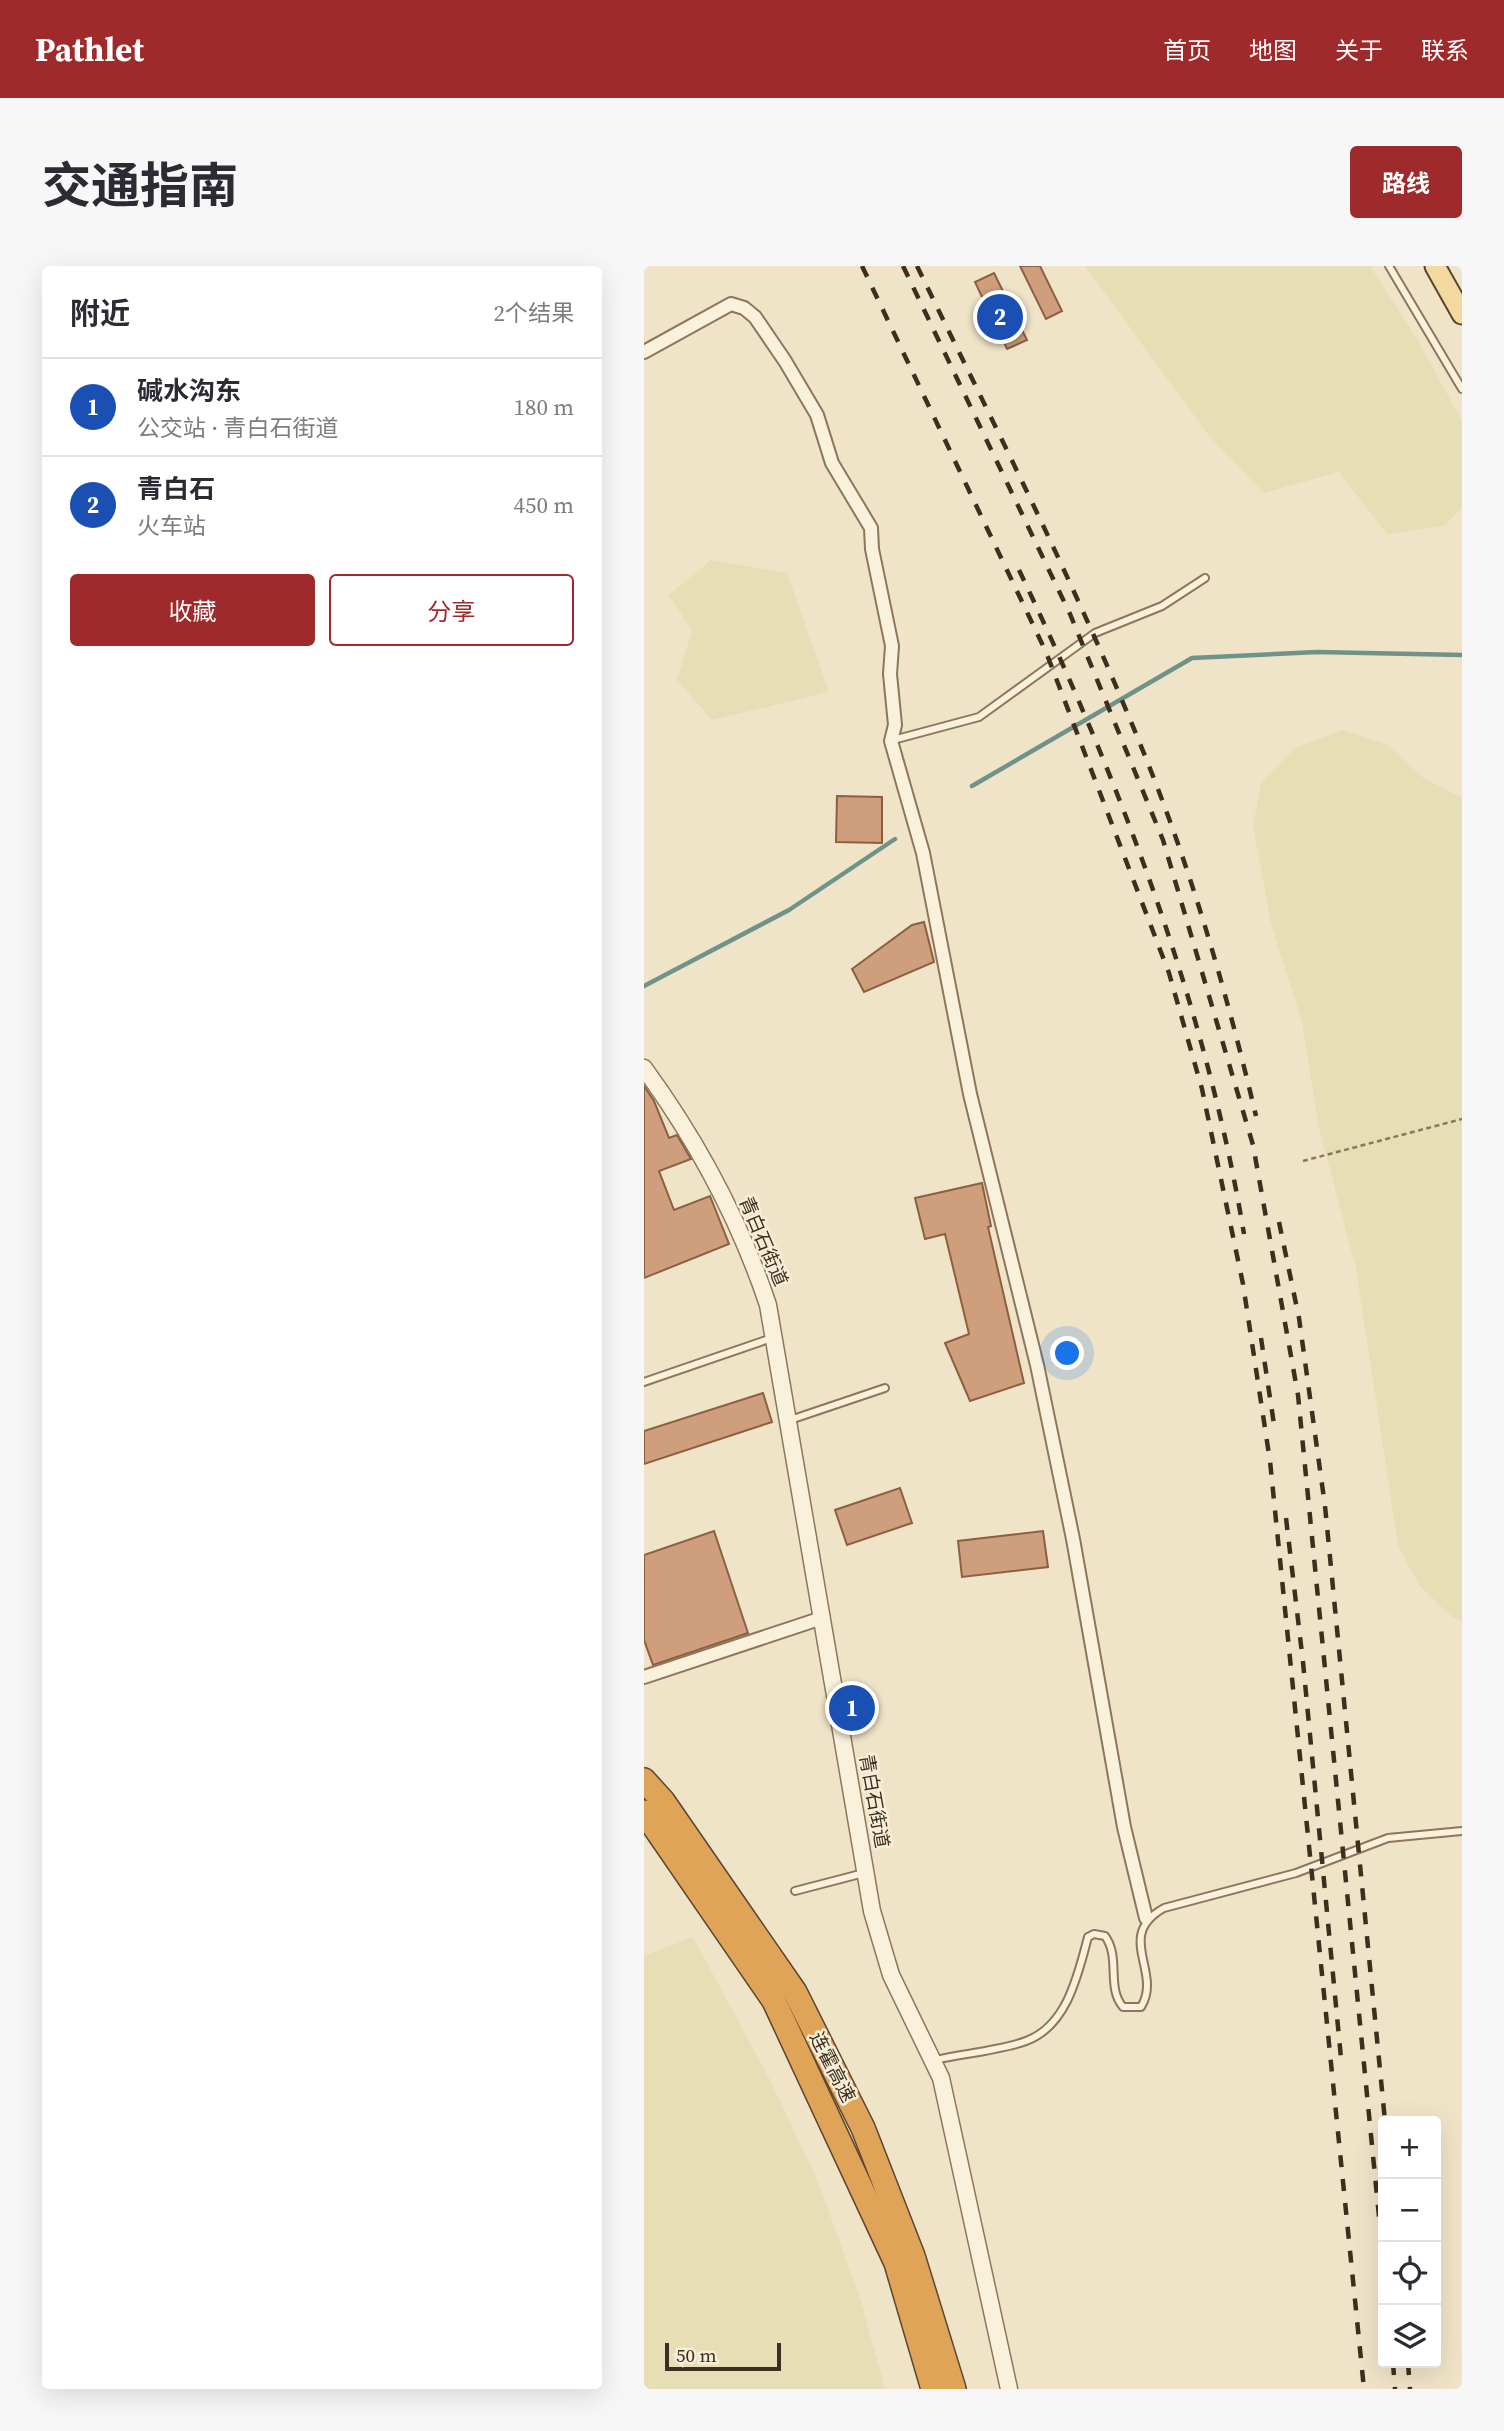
<!DOCTYPE html>
<html lang="zh">
<head>
<meta charset="utf-8">
<style>
	body { margin:0; font-family:"Source Serif 4","Noto Sans SC",serif; background:#f7f7f7; color:#2b2b33 }
	.controls { position:absolute; right:21px; bottom:21px; display:grid; overflow:hidden; border-radius:7px; box-shadow:0 7px 28px #0002 }
	.controls button { width:63px; height:63px; display:grid; place-items:center; padding:0; border:0; border-bottom:2px solid #e1e1e2; background:#fff; color:#2b2b33; font:35px sans-serif }
	.scale { position:absolute; left:21px; bottom:18px; width:116px; box-sizing:border-box; padding-left:7px; border:4px solid #3d2e20; border-top:0; font-size:19px; line-height:24px; white-space:nowrap; color:#3d2e20; -webkit-text-stroke:5px #f7eed8; paint-order:stroke }
	.you { position:absolute; left:424px; top:1088px; width:24px; height:24px; margin:-18px; border:5px solid #fff; border-radius:50%; background:#1a73e8; box-shadow:0 0 0 10px #1a73e833 }
	.badge { display:grid; place-items:center; width:46px; height:46px; border-radius:50%; background:#9e2a2b; color:#fff; font-size:23px; font-weight:700 }
	.pin { position:absolute; translate:-50% -50%; border:4px solid #fff; box-shadow:0 2px 7px #0006 }
	.list { margin:0; padding:0; list-style:none }
	h2 { display:flex; justify-content:space-between; align-items:center; height:91px; margin:0; padding:0 28px; font-size:30px }
	h2 small { font-size:23px; font-weight:400; color:#7c7c81 }
	.list li { display:grid; grid-template-columns:46px 1fr auto; gap:21px; align-items:center; box-sizing:border-box; height:98px; padding:0 28px; border-top:2px solid #e1e1e2 }
	.list b { display:block; font-size:26px; white-space:nowrap }
	.list p { margin:0; font-size:23px; white-space:nowrap; color:#7c7c81 }
	.list em { font-size:23px; font-style:normal; color:#7c7c81 }
	.actions { display:flex; gap:14px; padding:21px 28px }
	.actions a { flex:1; padding:16px 0; border:2px solid #9e2a2b; border-radius:7px; text-align:center; font-size:24px; color:#9e2a2b }
	.actions .main { background:#9e2a2b; color:#fff }
	.icon { flex:none; width:38px; height:38px; fill:none; stroke:currentColor; stroke-width:2; stroke-linecap:round; stroke-linejoin:round }
	.map { position:relative; flex:none; width:818px; height:2123px; overflow:hidden; border-radius:7px }
	header { display:flex; align-items:center; gap:42px; box-sizing:border-box; height:98px; padding:0 35px; background:#9e2a2b; color:#fff }
	header strong { font-size:33px }
	nav { display:flex; gap:38px; margin-inline-start:auto; font-size:24px }
	.intro { display:flex; align-items:center; justify-content:space-between; box-sizing:border-box; height:168px; padding:0 42px }
	h1 { margin:0; font-size:49px }
	.button { padding:18px 32px; border-radius:7px; background:#9e2a2b; color:#fff; font-size:24px; font-weight:700 }
	main { display:flex; gap:42px; padding:0 42px }
	aside { flex:1; background:#fff; border-radius:7px; box-shadow:0 7px 28px #0002 }
	.map>svg:first-child { display:block }
	.farmland { fill:#e6deb5 }
	.lines { fill:none; stroke-linecap:round; stroke-linejoin:round }
	.stream { stroke:#6f938a; stroke-width:4.5 }
	.building { fill:#cf9f7d; stroke:#8d5f41; stroke-width:2 }
	.service-casing { stroke:#8d765c; stroke-width:10 }
	.minor-casing { stroke:#8d765c; stroke-width:16 }
	.tertiary-casing { stroke:#8d765c; stroke-width:19 }
	.primary-casing { stroke:#5b4430; stroke-width:23 }
	.motorway-casing { stroke:#5b4430; stroke-width:26 }
	.path { stroke:#8d765c; stroke-width:2.5; stroke-dasharray:5 3.5; stroke-linecap:butt }
	.service { stroke:#faf1dc; stroke-width:6 }
	.minor { stroke:#faf1dc; stroke-width:12 }
	.tertiary { stroke:#faf1dc; stroke-width:16 }
	.primary { stroke:#f3d9a0; stroke-width:19 }
	.motorway { stroke:#e0a458; stroke-width:23 }
	.rail { stroke:#3d2e20; stroke-width:4.5; stroke-dasharray:12 12; stroke-linecap:butt }
	.labels { text-anchor:middle; stroke-width:5; stroke-linejoin:round; paint-order:stroke }
	.street-label { font-size:19px; fill:#3d2e20; stroke:#f7eed8 }
</style>
</head>
<body>
<header>
<strong>Pathlet</strong>
<nav><a>首页</a><a>地图</a><a>关于</a><a>联系</a></nav>
</header>
<div class="intro"><h1>交通指南</h1><a class="button">路线</a></div>
<main>
<aside>
<h2>附近<small>2个结果</small></h2>
<ul class="list">
<li><span class="badge" style="background:#1a4fb4">1</span><div><b>碱水沟东</b><p>公交站 · 青白石街道</p></div><em>180 m</em></li>
<li><span class="badge" style="background:#1a4fb4">2</span><div><b>青白石</b><p>火车站</p></div><em>450 m</em></li>
</ul>
<div class="actions"><a class="main">收藏</a><a>分享</a></div>
</aside>
<div class="map">
<svg width="818" height="2123" viewBox="0 0 818 2123">
	<rect width="100%" height="100%" fill="#f0e4c8"/>
	<g class="farmland">
		<path d="M441,0H726L772,71L818,155V242L800,260L743,268L695,206L620,227L565,170Z"/>
		<path d="M67,294L143,307L185,426L68,454L33,414L48,365L25,329Z"/>
		<path d="M699,464L744,479L778,511L818,532V1355L807,1350L775,1319L754,1280L712,1003L674,858L658,756L627,658L609,560L617,517L651,482Z"/>
		<path d="M49,1671L127,1816L175,1918L217,2035L241,2123H0V1690Z"/>
	</g>
	<g class="lines">
		<g class="stream">
			<path d="M328,520L548,392L673,386L818,389"/>
			<path d="M0,720L145,644L251,573"/>
		</g>
	</g>
	<g class="building">
		<path d="M376,0H396L418,45L402,53Z"/>
		<path d="M350,7L383,74L363,83L354,63L343,68L337,55L347,50L331,16Z"/>
		<path d="M193,530L238,531V577L192,576Z"/>
		<path d="M280,656L290,696L220,726L208,703L268,659Z"/>
		<path d="M0,820L10,835L25,872L33,869L47,893L15,905L30,944L66,930L85,978L0,1012Z"/>
		<path d="M338,917L347,960L344,961L380,1117L326,1135L301,1077L325,1068L301,968L281,973L271,932Z"/>
		<path d="M119,1127L128,1156L0,1198V1165Z"/>
		<path d="M256,1222L268,1257L203,1279L191,1244Z"/>
		<path d="M70,1265L104,1367L9,1399L0,1374V1289Z"/>
		<path d="M399,1265L404,1301L318,1311L314,1275Z"/>
	</g>
	<g class="lines">
		<defs>
			<g id="service">
				<path d="M745,0L818,123"/>
				<path d="M249,474L335,451L451,367L518,340L561,312"/>
				<path d="M0,1116L128,1072"/>
				<path d="M146,1154L241,1122"/>
				<path d="M151,1625L220,1607"/>
				<path d="M291,1794C317,1788 359,1784 382,1775C423,1760 434,1709 444,1671L450,1668L461,1670C477,1692 462,1721 479,1741H497C519,1706 470,1670 520,1642L652,1607L744,1572L818,1565"/>
			</g>
			<g id="minor">
				<path d="M0,86L87,38L100,42L111,51L141,95L173,149L188,197L227,262L228,283L248,380L246,408L251,459L247,475L279,587L326,828L393,1099L429,1273L480,1561L502,1652"/>
				<path d="M0,1411L178,1352"/>
			</g>
			<path id="tertiary" d="M0,802C54,876 95,952 124,1039L228,1645L247,1709L297,1812L365,2123"/>
			<path id="primary" d="M791,0L818,48"/>
			<g id="motorway">
				<path d="M0,1514L19,1535L151,1726L219,1862L269,1990L310,2123"/>
				<path d="M0,1546L130,1735L252,1997L289,2123"/>
			</g>
		</defs>
		<use href="#service" class="service-casing"/>
		<use href="#minor" class="minor-casing"/>
		<use href="#tertiary" class="tertiary-casing"/>
		<use href="#primary" class="primary-casing"/>
		<use href="#motorway" class="motorway-casing"/>
		<path class="path" d="M659,895L818,853"/>
		<use href="#service" class="service"/>
		<use href="#minor" class="minor"/>
		<use href="#tertiary" class="tertiary"/>
		<use href="#primary" class="primary"/>
		<use href="#motorway" class="motorway"/>
		<g class="rail">
			<path d="M218,0L402,386L525,707L558,823L599,1018L626,1195L720,2123"/>
			<path d="M259,0L426,348L519,574L609,879L654,1129L739,1991"/>
			<path d="M273,0C353,165 437,329 505,500C550,613 584,732 612,850"/>
			<path d="M375,304C475,513 562,740 600,968"/>
			<path d="M635,956L655,1052L681,1240L741,1855"/>
			<path d="M617,1072L631,1165"/>
			<path d="M642,1252L659,1396L697,1792"/>
			<path d="M749,2097L751,2123"/>
			<path d="M764,2097L766,2123"/>
		</g>
	</g>
	<g class="labels">
		<g class="street-label">
			<text transform="translate(120 975) rotate(67)" y="7">青白石街道</text>
			<text transform="translate(231 1535) rotate(80)" y="7">青白石街道</text>
			<text transform="translate(189 1801) rotate(63)" y="7">连霍高速</text>
		</g>
	</g>
</svg>
<div class="controls">
<button>+</button>
<button>−</button>
<button><svg class="icon" aria-label="locate" viewBox="0 0 24 24"><circle cx="12" cy="12" r="6"/><path d="M12 2v4M12 18v4M2 12h4M18 12h4"/></svg></button>
<button><svg class="icon" aria-label="layers" viewBox="0 0 24 24"><path d="M12 4l9 5-9 5-9-5zM3 14l9 5 9-5"/></svg></button>
</div>
<div class="scale">50 m</div>
<div class="you"></div>
<div class="pin badge" style="left:208px;top:1442px;background:#1a4fb4">1</div>
<div class="pin badge" style="left:356px;top:51px;background:#1a4fb4">2</div>
</div>
</main>
</body>
</html>
